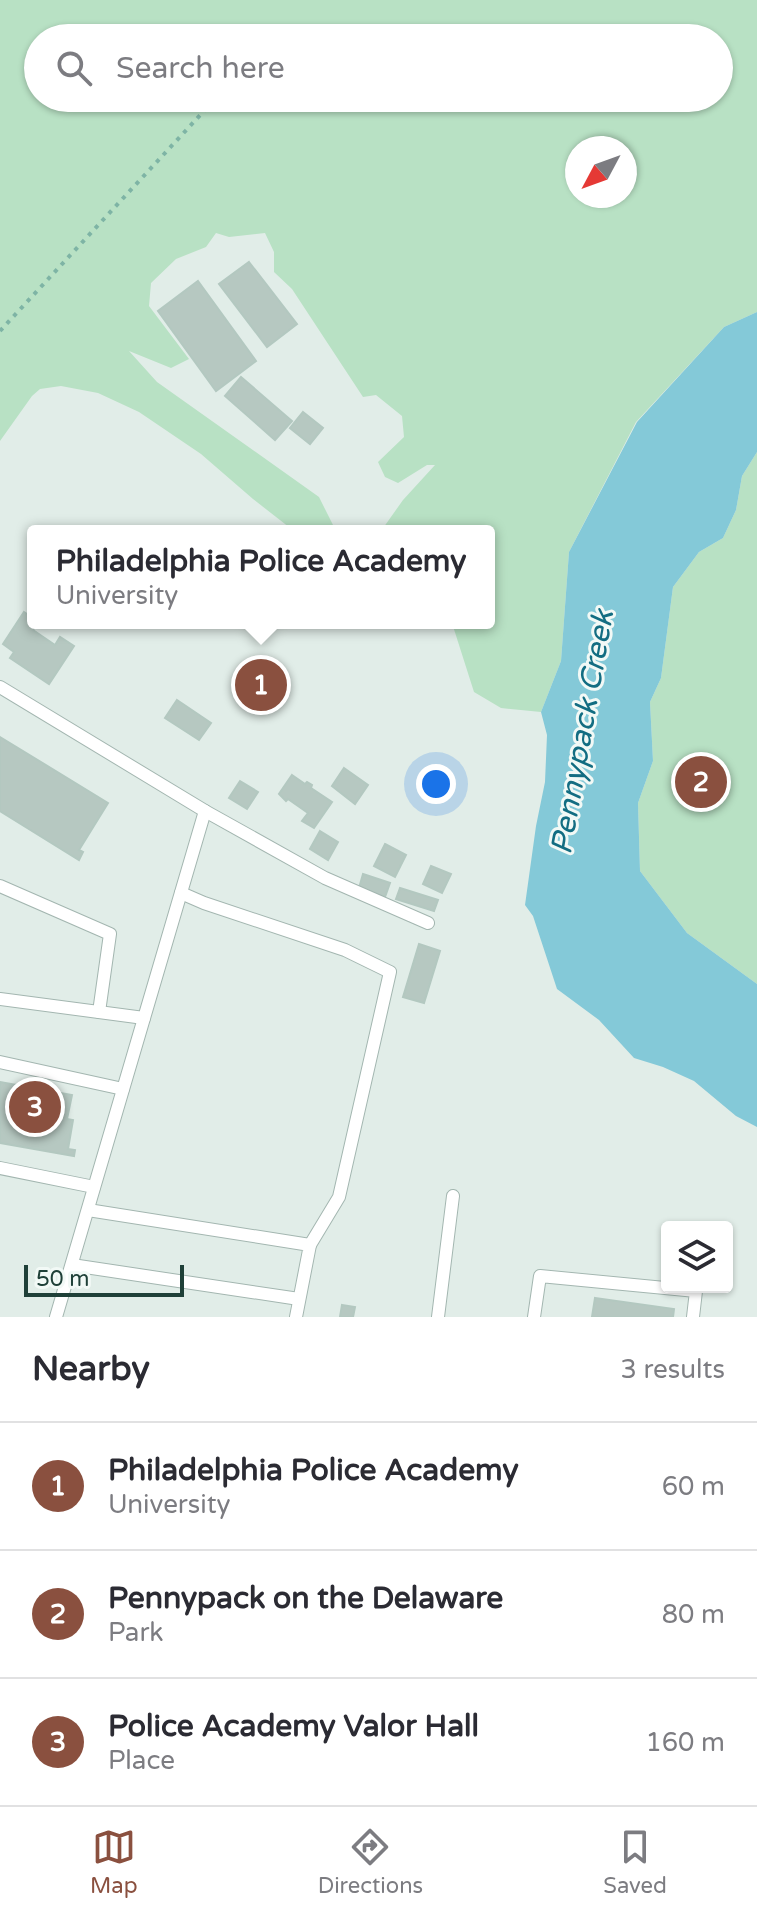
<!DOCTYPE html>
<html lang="en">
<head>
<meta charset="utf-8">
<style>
	body { margin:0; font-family:"Varela Round",sans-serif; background:#f2f2f3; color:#2b2b33 }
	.controls { position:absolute; right:24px; bottom:24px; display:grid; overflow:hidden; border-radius:8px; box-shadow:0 2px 6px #0004 }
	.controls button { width:72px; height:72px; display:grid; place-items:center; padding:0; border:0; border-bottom:2px solid #e1e1e2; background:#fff; color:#2b2b33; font:40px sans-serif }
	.compass { position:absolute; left:565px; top:136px; width:72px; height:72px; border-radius:50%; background:#fff; box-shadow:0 2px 6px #0004; rotate:229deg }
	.scale { position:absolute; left:24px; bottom:20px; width:160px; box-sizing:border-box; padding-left:8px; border:4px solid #1f4038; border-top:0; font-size:22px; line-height:28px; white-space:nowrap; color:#1f4038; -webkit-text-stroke:6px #f2f9f6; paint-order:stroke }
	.you { position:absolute; left:436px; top:784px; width:28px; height:28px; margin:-20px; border:6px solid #fff; border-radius:50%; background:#1a73e8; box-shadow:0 0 0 12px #1a73e833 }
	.badge { display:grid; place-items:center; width:52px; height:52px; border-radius:50%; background:#8a503f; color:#fff; font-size:26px; font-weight:700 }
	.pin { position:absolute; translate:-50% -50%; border:4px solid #fff; box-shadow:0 2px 8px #0006 }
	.popup { position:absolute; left:27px; top:525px; width:468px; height:104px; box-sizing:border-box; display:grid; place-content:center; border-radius:8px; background:#fff; filter:drop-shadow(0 2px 6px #0005); font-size:26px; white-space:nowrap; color:#7c7c81 }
	.popup b { font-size:30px; color:#2b2b33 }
	.popup::after { content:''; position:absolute; left:50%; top:100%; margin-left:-16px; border:16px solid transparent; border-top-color:#fff }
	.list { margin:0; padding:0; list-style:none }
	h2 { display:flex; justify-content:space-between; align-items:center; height:104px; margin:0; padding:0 32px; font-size:34px }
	h2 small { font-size:26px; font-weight:400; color:#7c7c81 }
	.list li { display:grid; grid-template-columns:52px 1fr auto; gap:24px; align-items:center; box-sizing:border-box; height:128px; padding:0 32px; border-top:2px solid #e1e1e2 }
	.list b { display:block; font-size:30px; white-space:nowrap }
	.list p { margin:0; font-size:26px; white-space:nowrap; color:#7c7c81 }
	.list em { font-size:26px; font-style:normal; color:#7c7c81 }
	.icon { flex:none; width:44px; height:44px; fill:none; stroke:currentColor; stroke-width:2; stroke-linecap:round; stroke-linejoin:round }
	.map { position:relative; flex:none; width:757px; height:1317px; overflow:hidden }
	.search { position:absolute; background:#fff; box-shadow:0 2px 6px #0004; left:24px; right:24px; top:24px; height:88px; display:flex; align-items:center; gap:20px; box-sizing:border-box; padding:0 28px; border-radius:44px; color:#7c7c81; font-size:30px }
	.sheet { height:488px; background:#fff }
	nav { display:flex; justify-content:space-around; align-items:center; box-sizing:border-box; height:112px; border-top:2px solid #e1e1e2; background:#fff; font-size:22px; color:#7c7c81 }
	nav a { display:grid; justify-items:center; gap:4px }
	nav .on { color:#8a503f }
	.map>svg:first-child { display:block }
	.green { fill:#b8e1c4; fill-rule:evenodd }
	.water { fill:#84c9d8 }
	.building { fill:#b6c8c1; stroke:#b3c8c0; stroke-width:2 }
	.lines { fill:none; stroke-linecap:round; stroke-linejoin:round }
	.service-casing { stroke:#a3b6b0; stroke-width:14 }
	.path { stroke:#7eb4a5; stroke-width:4; stroke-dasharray:4 6; stroke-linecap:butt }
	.service { stroke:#fff; stroke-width:12 }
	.labels { text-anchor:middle; stroke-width:6; stroke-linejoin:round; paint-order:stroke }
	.water-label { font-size:30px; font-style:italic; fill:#136d82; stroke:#f2f9f6 }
</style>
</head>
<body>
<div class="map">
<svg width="757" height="1317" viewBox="0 0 757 1317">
	<rect width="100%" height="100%" fill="#e1ede8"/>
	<g class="green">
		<path d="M0,0H757V312L724,327L636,422L569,552L561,661L541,712L501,708L474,692L452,623H489V531H381L403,500L435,465H427L398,483L385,477L378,462L404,437L402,416L376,395L363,397L292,289L274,272V252L265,233L229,237L216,233L206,247L176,259L151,283L149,306L189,359L171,368L129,351L157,382L319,497L336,531H294L253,499L201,454L139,412L98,393L61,386L40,389L32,396L0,441ZM38,38H719V98H38ZM577,148H625V196H577Z"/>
		<path d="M757,452V984L687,933L640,871L638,803L653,761L650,702L661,678L673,587L699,552L723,538L736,510L742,476Z"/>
	</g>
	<path class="water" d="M757,312V452L742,476L736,510L723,538L699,552L673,587L661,678L650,702L653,761L638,803L640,871L687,933L757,984V1127L736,1116L694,1081L663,1067L634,1058L599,1020L557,989L533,916L525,905L536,826L545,782L547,735L541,712L561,661L569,552L637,422L724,327Z"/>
	<g class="building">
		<path d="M249,262L297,324L267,347L219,284Z"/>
		<path d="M198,281L256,361L216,391L158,311Z"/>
		<path d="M241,377L292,421L275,440L225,396Z"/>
		<path d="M303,412L323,428L310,444L290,428Z"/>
		<path d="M24,612L33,618V623H37L33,630L55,645L60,637L74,646L49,684L10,658L14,652L3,644Z"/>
		<path d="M177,700L211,723L199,740L165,718Z"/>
		<path d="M0,737L108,803L79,850L83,852L79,860L0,811Z"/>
		<path d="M344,768L368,785L355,804L332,786Z"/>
		<path d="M292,775L305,784L307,782L312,785L311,788L332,802L314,828L302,821L308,813L288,799L286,801L279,794Z"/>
		<path d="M240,781L258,792L247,809L229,798Z"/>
		<path d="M320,831L338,842L328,860L310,849Z"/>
		<path d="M385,844L406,855L395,877L374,866Z"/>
		<path d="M431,866L451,874L442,893L423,884Z"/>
		<path d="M363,874L390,883L385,897L359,888Z"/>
		<path d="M400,888L438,900L434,911L396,899Z"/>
		<path d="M419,944L440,951L424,1003L403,997Z"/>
		<path d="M0,1082L72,1095L67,1119L73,1120L68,1149L75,1150L74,1156L0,1143Z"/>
		<path d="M595,1298L674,1309L673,1317H592Z"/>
		<path d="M342,1305L355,1307L353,1317H340Z"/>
	</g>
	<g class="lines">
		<defs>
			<g id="service">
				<path d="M0,687L205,811L325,878L428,923"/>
				<path d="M0,886L110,934L99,1012"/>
				<path d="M181,893L204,903L345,950L390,972L339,1197L310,1245"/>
				<path d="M0,999L144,1018"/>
				<path d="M0,1062L123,1089"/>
				<path d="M0,1168L94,1187"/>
				<path d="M88,1210L310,1245L296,1317"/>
				<path d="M72,1265L299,1299"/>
				<path d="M56,1317L205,811"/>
				<path d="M438,1317L453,1196"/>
				<path d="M534,1317L540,1276L696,1291L693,1317"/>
			</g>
		</defs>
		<use href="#service" class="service-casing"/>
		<path class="path" d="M0,331L216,98"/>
		<use href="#service" class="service"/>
	</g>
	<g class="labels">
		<g class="water-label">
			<text transform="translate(582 732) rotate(-80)" y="10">Pennypack Creek</text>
		</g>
	</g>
</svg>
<div class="controls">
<button><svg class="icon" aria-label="layers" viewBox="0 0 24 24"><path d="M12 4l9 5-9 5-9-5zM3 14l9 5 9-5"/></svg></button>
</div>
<svg class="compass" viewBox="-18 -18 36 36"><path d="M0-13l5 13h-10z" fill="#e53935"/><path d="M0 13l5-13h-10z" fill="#7c7c81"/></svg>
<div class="scale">50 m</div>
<div class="you"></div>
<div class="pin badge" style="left:261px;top:685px">1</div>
<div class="popup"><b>Philadelphia Police Academy</b>University</div>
<div class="pin badge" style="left:701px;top:782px">2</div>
<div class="pin badge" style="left:35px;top:1107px">3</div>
<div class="search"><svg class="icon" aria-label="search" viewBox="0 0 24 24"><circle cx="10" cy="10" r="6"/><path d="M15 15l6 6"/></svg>Search here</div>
</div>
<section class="sheet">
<h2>Nearby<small>3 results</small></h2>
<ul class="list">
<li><span class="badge">1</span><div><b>Philadelphia Police Academy</b><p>University</p></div><em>60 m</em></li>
<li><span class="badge">2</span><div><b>Pennypack on the Delaware</b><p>Park</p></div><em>80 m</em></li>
<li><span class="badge">3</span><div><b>Police Academy Valor Hall</b><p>Place</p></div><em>160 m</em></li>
</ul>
</section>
<nav>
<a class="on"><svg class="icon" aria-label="map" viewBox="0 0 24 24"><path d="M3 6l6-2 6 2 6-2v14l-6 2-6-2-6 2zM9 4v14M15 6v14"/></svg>Map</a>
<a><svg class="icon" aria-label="directions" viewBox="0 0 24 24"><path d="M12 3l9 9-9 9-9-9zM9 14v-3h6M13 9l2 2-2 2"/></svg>Directions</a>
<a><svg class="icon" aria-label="saved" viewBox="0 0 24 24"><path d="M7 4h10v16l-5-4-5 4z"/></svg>Saved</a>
</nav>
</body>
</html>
